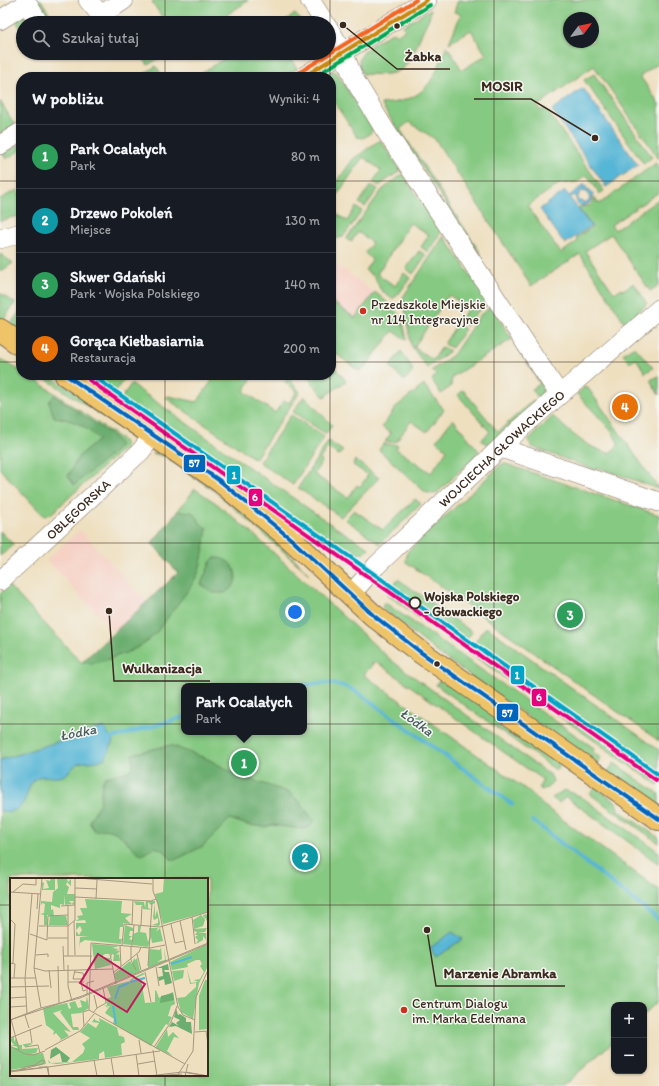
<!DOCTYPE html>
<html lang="pl">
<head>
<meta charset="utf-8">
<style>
	body { margin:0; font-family:Itim,sans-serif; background:#20242c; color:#f1f3f6 }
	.controls { position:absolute; right:12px; bottom:12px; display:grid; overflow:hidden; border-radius:8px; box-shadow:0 1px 3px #0004 }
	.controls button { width:36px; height:36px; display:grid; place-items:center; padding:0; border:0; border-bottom:1px solid #363941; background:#171b24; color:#f1f3f6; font:20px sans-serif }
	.compass { position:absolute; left:563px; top:12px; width:36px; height:36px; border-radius:50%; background:#171b24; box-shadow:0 1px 3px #0004; rotate:58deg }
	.you { position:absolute; left:295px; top:612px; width:14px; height:14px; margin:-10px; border:3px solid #fff; border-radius:50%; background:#1a73e8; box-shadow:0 0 0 6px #1a73e833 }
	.badge { display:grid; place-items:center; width:26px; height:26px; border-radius:50%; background:#db2777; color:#fff; font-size:13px; font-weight:700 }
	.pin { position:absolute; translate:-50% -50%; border:2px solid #fff; box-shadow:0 1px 4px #0006 }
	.popup { position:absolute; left:181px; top:683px; width:126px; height:52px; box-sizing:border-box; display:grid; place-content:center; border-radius:8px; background:#171b24; filter:drop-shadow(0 1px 3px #0005); font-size:13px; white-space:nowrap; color:#9ea1a6 }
	.popup b { font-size:15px; color:#f1f3f6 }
	.popup::after { content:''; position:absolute; left:50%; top:100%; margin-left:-8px; border:8px solid transparent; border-top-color:#171b24 }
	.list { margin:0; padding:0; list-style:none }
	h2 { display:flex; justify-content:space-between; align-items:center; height:52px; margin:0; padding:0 16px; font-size:17px }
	h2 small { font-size:13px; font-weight:400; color:#9ea1a6 }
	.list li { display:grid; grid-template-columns:26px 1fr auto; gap:12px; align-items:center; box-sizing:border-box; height:64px; padding:0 16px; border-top:1px solid #363941 }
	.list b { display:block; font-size:15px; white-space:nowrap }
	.list p { margin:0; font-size:13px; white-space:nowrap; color:#9ea1a6 }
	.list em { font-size:13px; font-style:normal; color:#9ea1a6 }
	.icon { flex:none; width:22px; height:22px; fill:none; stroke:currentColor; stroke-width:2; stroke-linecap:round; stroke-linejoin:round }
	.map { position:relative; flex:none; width:659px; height:1086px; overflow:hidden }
	.search { position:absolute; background:#171b24; box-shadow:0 1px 3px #0004; left:16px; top:16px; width:320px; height:44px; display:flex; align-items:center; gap:10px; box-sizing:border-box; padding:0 14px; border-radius:22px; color:#9ea1a6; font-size:15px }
	.panel { position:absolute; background:#171b24; box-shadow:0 1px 3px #0004; left:16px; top:72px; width:320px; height:308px; border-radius:16px }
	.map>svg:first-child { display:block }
	.built { fill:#f6d1c5 }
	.green { fill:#86c982; stroke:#607a50; fill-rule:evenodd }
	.forest { fill:#6cad70; stroke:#546c47 }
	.water { fill:#56b6d5; stroke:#48707a; fill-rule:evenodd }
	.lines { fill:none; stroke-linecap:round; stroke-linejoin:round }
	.stream { stroke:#56b6d5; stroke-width:4 }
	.minor-casing { stroke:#7a6956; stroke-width:20 }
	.major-casing { stroke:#7a6956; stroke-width:24 }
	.minor { stroke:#fff; stroke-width:19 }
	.major { stroke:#efc469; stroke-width:22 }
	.bus-1-casing { stroke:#f6f6f2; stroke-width:7 }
	.bus-2-casing { stroke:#f6f6f2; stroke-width:7 }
	.bus-3-casing { stroke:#f6f6f2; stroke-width:7 }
	.bus-4-casing { stroke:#f6f6f2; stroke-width:7 }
	.bus-1 { stroke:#0065bd; stroke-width:4 }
	.bus-2 { stroke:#c88708; stroke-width:4 }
	.bus-3 { stroke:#00a651; stroke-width:4 }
	.bus-4 { stroke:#f26522; stroke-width:4 }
	.tram-1-casing { stroke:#f6f6f2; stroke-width:7 }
	.tram-2-casing { stroke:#f6f6f2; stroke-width:7 }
	.tram-1 { stroke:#03a3c5; stroke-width:4 }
	.tram-2 { stroke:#e5007d; stroke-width:4 }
	.grid { fill:none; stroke:#3b2a1e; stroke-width:1; stroke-opacity:0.55 }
	.bus-dot { fill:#3b2a1e; stroke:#f6f6f2; stroke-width:1.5 }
	.poi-dot { fill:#c8321e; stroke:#f6f6f2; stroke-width:1.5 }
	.stop-dot { fill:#f6f6f2; stroke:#3b2a1e; stroke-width:2 }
	.labels { text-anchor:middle; stroke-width:3; stroke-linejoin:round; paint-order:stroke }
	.poi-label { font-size:13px; fill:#3b2a1e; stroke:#f6f6f2; text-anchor:start }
	.street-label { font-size:13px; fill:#3b2a1e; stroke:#f6f6f2 }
	.stop-label { font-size:13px; font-weight:bold; fill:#3b2a1e; stroke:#f6f6f2; text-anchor:start }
	.water-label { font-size:14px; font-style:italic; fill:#445b5e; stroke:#f6f6f2 }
	.inset-river { fill:none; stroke:#56b6d5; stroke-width:2 }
	.inset-road { fill:none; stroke:#a6977f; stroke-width:1 }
	.view { fill:#c2185b; fill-opacity:0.15; stroke:#c2185b; stroke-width:2 }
	.inset-edge { fill:none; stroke:#3b2a1e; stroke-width:2 }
	.leader { fill:none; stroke:#3b2a1e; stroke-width:1.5 }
	.callout-dot { fill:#3b2a1e; stroke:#f6f6f2; stroke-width:1.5 }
	.callout-label { font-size:14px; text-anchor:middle; font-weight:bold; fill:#3b2a1e; stroke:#f6f6f2; stroke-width:3; stroke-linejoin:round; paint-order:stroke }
	.line-badge { stroke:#f6f6f2; stroke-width:1.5 }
	.badge-label { font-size:11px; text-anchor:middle; font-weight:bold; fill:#fff }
</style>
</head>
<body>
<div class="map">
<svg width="659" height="1086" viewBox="0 0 659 1086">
	<rect width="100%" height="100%" fill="#f6f6f2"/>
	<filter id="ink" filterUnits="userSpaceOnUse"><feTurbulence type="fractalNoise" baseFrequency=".025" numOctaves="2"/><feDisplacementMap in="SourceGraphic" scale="8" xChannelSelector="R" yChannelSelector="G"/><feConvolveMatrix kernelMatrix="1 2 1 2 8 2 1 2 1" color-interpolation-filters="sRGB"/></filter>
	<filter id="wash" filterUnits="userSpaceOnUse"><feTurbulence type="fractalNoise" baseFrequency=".012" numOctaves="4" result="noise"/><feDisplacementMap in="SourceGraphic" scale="16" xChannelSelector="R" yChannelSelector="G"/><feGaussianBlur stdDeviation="0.9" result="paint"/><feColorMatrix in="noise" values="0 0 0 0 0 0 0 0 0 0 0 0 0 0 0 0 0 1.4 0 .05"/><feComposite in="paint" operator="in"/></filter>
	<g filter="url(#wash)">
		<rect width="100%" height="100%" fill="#eedfbf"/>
		<g class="built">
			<path d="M331,260L388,303L403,319L366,366L331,340Z"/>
			<path d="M80,530L147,602L114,632L47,560Z"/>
		</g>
		<g class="green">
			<path d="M35,0H41L55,23H49Z"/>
			<path d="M155,0H247L248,1L214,23H166L152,2Z"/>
			<path d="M458,0H659V63L640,76L659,104V159L594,66L537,106L541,111L545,108L604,191L600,194L587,175L577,182L559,184L527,206L561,253L578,241L576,238L592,227L578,207L589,206L594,201V197L599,204L656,163L659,167V192L611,225L615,230L659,199V285L650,291L611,234L585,251L614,293L622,288L623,290L634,283L647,304L625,323L580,254L531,286L435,139L409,122L400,129L481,254L480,256L381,104C425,101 432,84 447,46L462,70L486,55L471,30L449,43L461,14L454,12ZM569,18H593V42H569Z"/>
			<path d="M431,9C431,17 424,27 421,35C406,72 404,76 363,74C348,53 380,40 394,32L396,35L405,30L403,26Z"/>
			<path d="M295,14L304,23H281Z"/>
			<path d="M23,16L27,17L31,23H23V32L17,23L19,19Z"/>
			<path d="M140,53H167L148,65Z"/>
			<path d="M233,53H287L297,69L283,77H195Z"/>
			<path d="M156,66L163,77H141V76Z"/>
			<path d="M331,71L336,72L373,129L370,134L363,138L357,137L331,97V77H321Z"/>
			<path d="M594,74L652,157L644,164L584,80Z"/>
			<path d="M0,101L15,125L0,134Z"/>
			<path d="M380,140L401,170L379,186L373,182L381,170L363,157L331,204V190L353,159Z"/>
			<path d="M21,144V150L6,159L3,154Z"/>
			<path d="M403,174L441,232L428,252L421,247L429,235L410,223L377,274L395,286L404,273L410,278L398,295L392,299L380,289L375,277L365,270L372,260L365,253L372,243L358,232L351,242L346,239L382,190Z"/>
			<path d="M371,185L378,189L365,207L359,203Z"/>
			<path d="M17,190L21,197V215L0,221V199Z"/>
			<path d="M356,207L362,211L343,237L334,239L331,236V210L347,221Z"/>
			<path d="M444,236L489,303L477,312L467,326L460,321L468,308L449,295L414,347L433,360L442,347L450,351L427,368L411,345L403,297Z"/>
			<path d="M419,251L426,255L413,274L406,269Z"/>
			<path d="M0,254L13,263L0,272Z"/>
			<path d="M375,292L388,303L402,318L407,340L393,331L366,366L359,371L331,350V301L355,318Z"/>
			<path d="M0,293L15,303L4,319L0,320Z"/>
			<path d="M491,307L512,339L452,377L451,386L441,394L432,380L436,375L432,370L453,355L480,315Z"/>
			<path d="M21,309V334L11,324Z"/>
			<path d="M457,324L465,329L452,348L444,344Z"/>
			<path d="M635,347L653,368L645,373L636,358L629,362L623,354L631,348Z"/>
			<path d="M519,350L543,387L542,395L539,399L532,389L540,384Z"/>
			<path d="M401,351L412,368V373L404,381L390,366Z"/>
			<path d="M0,359L21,371V375H27L37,381L122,440L126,446L51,514L44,516L0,469Z"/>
			<path d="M333,365L346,381L324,397L306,375H331Z"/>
			<path d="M40,375C58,375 117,422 135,435L136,443L122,429Z"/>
			<path d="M93,375H119L124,379L114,393L91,378Z"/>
			<path d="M216,375H249L252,378L244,391L275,413L284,400L289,403L297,391L285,382L288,378L300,392L255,459L166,398L168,396L197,402Z"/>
			<path d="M659,376V395L650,380Z"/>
			<path d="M131,384L237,459L335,527L369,548L363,554L361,552L353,563L287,517L282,523L141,418L144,415L121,399Z"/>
			<path d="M424,385L444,410L427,432L411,421L396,442H385L391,433L382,427L397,406Z"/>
			<path d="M584,387L588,388L659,489L600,468L595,470L532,447L528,440L553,416C569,432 587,448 609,453L619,445L612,431L577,394Z"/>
			<path d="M463,390L498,432L533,400L535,403L491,443L487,444L481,440L490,432L458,395Z"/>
			<path d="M304,396L332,425L326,434L293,412Z"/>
			<path d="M291,415L324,437L293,485L259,462Z"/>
			<path d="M453,419L478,450L479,453L437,493L433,494L425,492L379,450L383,444L398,445L396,449L431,473L447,450L436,441Z"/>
			<path d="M328,441L343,451L339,455L327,448L320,459L322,461L314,474L348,498L357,485L360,487L368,475L353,465L355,460L379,478L341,517L298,488Z"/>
			<path d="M160,452L195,475L270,534L309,574L217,493L166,457L152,453Z"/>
			<path d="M503,463L659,515V741L406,562L407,552Z"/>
			<path d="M195,489L216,503L253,534L392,661L551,776L553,781L547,788L541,790L539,787L543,780L375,661L364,675L528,791L544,806L659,890V1001L644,1015V1005H614V1041L563,1086H0V594L9,586L82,663L178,573L152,543ZM184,686H304V732H184ZM11,879H207V1075H11Z"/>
			<path d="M415,499L421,504L380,544L345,519L354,510L383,530Z"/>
			<path d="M0,531L14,545L0,556Z"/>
			<path d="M398,579L472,632L462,646L460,647L389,596L388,593Z"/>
			<path d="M384,602L594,748L593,752L601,758L596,765L438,653L382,608Z"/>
			<path d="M485,628H488L659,750V786L471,654L469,650Z"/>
			<path d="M439,681L467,694L558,760L559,768L556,770L436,685Z"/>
			<path d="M614,763L659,794V809L607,773Z"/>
			<path d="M595,787L616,802L618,810L659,838V843L590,794Z"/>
			<path d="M564,790L580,796L659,852V864L566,797L559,803L552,798Z"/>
		</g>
		<g class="forest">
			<path d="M54,395L114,437L120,445L112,454L74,485L68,476L79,456L99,440C85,425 74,420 54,417L49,402Z"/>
			<path d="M178,511C182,512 187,511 191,512C199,515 198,525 207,528C205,543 203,558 198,573C193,585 184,596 176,606C157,632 152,644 120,655C106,660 96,665 81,663L178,573L152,543Z"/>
			<path d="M214,558C229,556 242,573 233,587C231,589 227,591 225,593H213L201,584L211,561Z"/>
			<path d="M170,745L208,759L237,775L288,792L300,802L314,821L310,827L301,829L273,825L265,827L247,825L230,819L203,846L175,860L171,859L165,851L155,847L142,855C127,846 118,823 95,831L90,824V820L100,802L102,783L105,777L129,771L133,767L132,754Z"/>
		</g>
		<g class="water">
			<path d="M583,88L638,165L606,187L552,110Z"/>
			<path d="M585,184L587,186L585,188L590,190L593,195L590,203L582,206L577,203L575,195L570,198L591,226L565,244L540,209L565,191L569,196ZM581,191L587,192L590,199L586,203L578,200V196Z"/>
			<path d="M104,727L113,741L109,752L105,758C97,763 86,761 78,763C74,765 68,776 59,777C50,778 42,774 35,779C24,787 30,816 0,811V760Z"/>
			<path d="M452,932L463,939L436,957L430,948Z"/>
		</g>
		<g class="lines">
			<g class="stream">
				<path d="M299,686C320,682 338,681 357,692L512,804"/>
				<path d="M107,737L113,738L184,717"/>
				<path d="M533,821L659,920"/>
			</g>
		</g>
	</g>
	<g filter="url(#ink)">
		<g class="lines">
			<defs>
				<g id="minor">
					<path d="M25,0L39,23"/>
					<path d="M88,0L99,13H104L124,0"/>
					<path d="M310,0L325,23"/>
					<path d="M0,20L27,3"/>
					<path d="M329,29L343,52L354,79L385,130L559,394"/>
					<path d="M303,77L427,0"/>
					<path d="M0,145L21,132"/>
					<path d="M0,239L21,233"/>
					<path d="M501,448L659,502"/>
					<path id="s1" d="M0,581L141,451L153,435"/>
					<path id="s2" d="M350,595L376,566L520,429L659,309"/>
				</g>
				<g id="major">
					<path d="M0,330L21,345"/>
					<path d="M66,375L220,481L291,539L373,615L419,651L659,819"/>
				</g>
			</defs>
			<use href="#minor" class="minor-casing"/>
			<use href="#major" class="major-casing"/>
			<use href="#minor" class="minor"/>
			<use href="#major" class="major"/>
			<defs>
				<path id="bus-1" d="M66,375L220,481L291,539L373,615L419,651L659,819"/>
				<path id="bus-2" d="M303,77L427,0"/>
				<path id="bus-3" d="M314,77L430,5"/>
				<path id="bus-4" d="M300,72L416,0"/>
			</defs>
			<use href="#bus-1" class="bus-1-casing"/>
			<use href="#bus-2" class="bus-2-casing"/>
			<use href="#bus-3" class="bus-3-casing"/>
			<use href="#bus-4" class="bus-4-casing"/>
			<use href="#bus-1" class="bus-1"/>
			<use href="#bus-2" class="bus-2"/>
			<use href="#bus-3" class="bus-3"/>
			<use href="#bus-4" class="bus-4"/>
			<defs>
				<path id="tram-1" d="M92,375L659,775"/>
				<path id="tram-2" d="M89,380L656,780"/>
			</defs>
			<use href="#tram-1" class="tram-1-casing"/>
			<use href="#tram-2" class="tram-2-casing"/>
			<use href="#tram-1" class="tram-1"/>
			<use href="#tram-2" class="tram-2"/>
		</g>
	</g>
	<path class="grid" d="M165,0V23M330,0V77M494,0V1086M165,53V77M0,181H21M331,181H659M0,362H21M331,362H659M165,375V879M330,375V1086M0,543H659M0,724H659M0,905H11M207,905H659M165,1075V1086"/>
	<g class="bus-dot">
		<circle cx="397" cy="26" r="3.5"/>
		<circle cx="437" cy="664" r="3.5"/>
	</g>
	<g class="poi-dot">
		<circle cx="363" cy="311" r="4"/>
		<circle cx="404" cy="1010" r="4"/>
	</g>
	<circle class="stop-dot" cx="415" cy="603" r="5.5"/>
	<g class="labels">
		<g class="poi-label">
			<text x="371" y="309">Przedszkole Miejskie<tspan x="371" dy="15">nr 114 Integracyjne</tspan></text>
			<text x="412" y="1008">Centrum Dialogu<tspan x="412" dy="15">im. Marka Edelmana</tspan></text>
		</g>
		<g class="street-label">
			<text dy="5" stroke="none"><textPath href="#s2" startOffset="211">WOJCIECHA GŁOWACKIEGO</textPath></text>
			<text dy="5" stroke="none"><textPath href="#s1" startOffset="106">OBLĘGORSKA</textPath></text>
		</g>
		<g class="stop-label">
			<text x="424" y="601">Wojska Polskiego<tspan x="424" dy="15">- Głowackiego</tspan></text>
		</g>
		<g class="water-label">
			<text transform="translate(417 722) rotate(36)" y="5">Łódka</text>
			<text transform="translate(78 732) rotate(-11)" y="5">Łódka</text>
		</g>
	</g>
	<g transform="translate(10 878)">
		<rect width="198" height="198" fill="#eedfbf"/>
		<path d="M41,0H45V12H32V4L34,5L33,11L39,10L36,2L40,3ZM47,0L57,1L58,4L61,1V8L57,4L56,7L59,9L57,16H65V27L62,26L64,23H59L62,26L55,27L54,17V27L50,26V30L41,27V32L43,31L44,38H56L58,47H39L40,38L37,37L38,47H34V37L30,36L34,35L35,26L32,25L31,28V23L42,24L43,14L48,10ZM154,0H198V34L153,46L145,16L153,14ZM75,21L112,23L111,35L122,36L115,40L121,46L113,45V49H110L109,61H112L111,66L75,62L70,65L69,71L70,59L79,58H66V53L69,57L72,52L70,48L66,52V45H76L75,42L65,43L69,41L67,38L73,37L70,30H77ZM124,23L134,24L135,30L136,23H145V39L147,32L150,45V48V46L149,48L142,47L148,45V40L144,42L143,39L145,25L141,27L138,24V30L142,32L133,31L132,27H126ZM198,36L197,43L194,38L195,42L193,48L184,51L197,50L195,54L187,55H196V62L193,58V62L186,66L188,62L185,59L188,57H185L187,54L184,53V49H186H184L183,42L191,37L194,40L193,37ZM115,47L123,50V53H120L119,58H122L119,61L122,62V67L113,66ZM128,48H131L130,54L136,55L138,64L140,59L139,50H148L146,54L150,50L153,63L142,65L141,59L138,69L123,67V56L128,54ZM82,66L109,68L102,70L110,71L105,72L110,73L106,77L109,76L110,83H103L104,77L102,76L101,80V76H95L91,79L100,80L101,87L85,91ZM198,66V88L189,105L183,141L171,134L167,120L175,119L186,109V105L180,106L177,91L181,105L188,104L184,102L190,101L194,94L190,88L192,86L190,82H186L177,86L178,89L162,92L160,84ZM151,69L152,81L147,84L155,82L154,69L156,83L106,103L104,96L120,83L122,86L124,80L125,82L127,80L130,93L138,90L139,71L150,72ZM174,92L173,100L164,103L162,93ZM133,95L135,96L120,103L135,99L131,101L135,125L145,124V113L146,112L149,120L163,114L165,126L161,128L158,138L162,139L158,147L156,146L141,168L103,146L104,141L95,135L99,129H102L97,128L98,130L94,127L97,128L96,121L101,119L97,109L120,103L121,101ZM195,102H198V151L189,152V118ZM77,118L79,130L71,135L61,136L63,149H68L69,152H63L50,134L52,132L43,135L61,154L54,152L59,158L49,163L51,161L46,155L43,157L44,153L36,147L33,130L57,125L59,131L61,130L59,125L65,123L68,130L72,129L70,122L76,124ZM85,140V142L90,144L89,140L115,154L107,150L109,158L114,156L110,158L114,159L115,164L111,166L112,177L95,180L94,173L89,176V181L47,186L39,185L38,182L41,185L62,184L73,175L75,170L72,166L80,160L70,154L78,145L86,150L89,145L82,144ZM157,151L158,159L163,154L169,160L164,159L157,173L163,178L145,170ZM4,158V164L6,160L9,167L21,165L22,166L15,169L12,166V171L28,170L26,175L15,177L33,175L36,186L0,192V169L7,170L8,169L0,167H4L0,162Z" fill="#86c982"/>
		<path d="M158,86L159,92H154L155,94H159L162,105L155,107L154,101L149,103L148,99L153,98L152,90H147ZM163,115L164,122L150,125L151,118ZM166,130L168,137L170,136L176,140V144H181L182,156L166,148L159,149L162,144L169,148L166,145L170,142L164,139ZM46,169L60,180L57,184H52L50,175L40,181L41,172Z" fill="#6cad70"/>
		<path class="inset-river" d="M161,86L182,79M120,104L135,100M105,121L109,109L119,105M103,128L106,146"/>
		<path class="inset-road" d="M68,0L142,6M143,0V13L148,26L168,129L173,137L185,142M65,10L87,11M0,14L31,16M3,14L13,6L26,7V0M65,19L141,23L146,21M86,21L87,2M51,28L65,27M27,31L28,16M182,39L185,66M0,41L5,46L3,85M64,43L65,77M170,43L176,72M161,46L165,65L174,63M122,47L123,22M131,47L132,28M29,48H58L65,42V0M20,56L37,62L38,38L58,37M38,60H58M197,66L198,40M110,67L111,89M112,67L114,46L150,49L198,34M53,68L54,92M121,68V82L126,92M122,68L124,47M100,76L106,106M127,76L131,92M26,77L38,76V79M54,78H82M58,78V28M0,85L5,86L4,100M58,87V108L62,123M48,88L49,125M138,88L142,25M146,89L149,108M24,90L35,93L103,91M39,92L41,110M65,94L73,95L74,101H63L65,92M135,94L141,124M103,95L129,74L131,69M0,100H26M58,104H74M71,104L73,113L76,112M0,109L39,108M77,117V105L84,103M84,117L87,130M0,120L16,119M0,129L16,128M31,130L24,90L32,0M79,132L81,65L140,70L155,67M79,132L175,186M83,135L87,130L96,125L93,110M17,136L15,101L22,16M15,137L19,150M1,141L9,172M0,142L31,130L70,120L198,66M0,142L72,118L198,65M74,148L73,134L79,132M20,151L22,165M196,153L198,166M185,154L198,153M0,160L32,147M129,162L131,175M0,168L15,176L23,177L35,173M15,169L28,167L30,175M144,169L161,144L167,128M35,172L70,153L84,136M143,172L147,198M126,176L129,198M101,180L104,198M84,182L87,198M128,186L145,183M29,189H37L39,198M9,192L15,189L25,187L32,182L35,183L33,186L9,192M0,193L38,189L0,194M0,193L15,191M176,194L198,198M39,198L38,189L150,173M139,198L172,194L198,198M140,198L172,196M167,198L183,173L186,119L198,92M175,198L178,186"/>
		<path class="view" d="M88,76L135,106L117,134L70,105Z"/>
		<rect width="198" height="198" class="inset-edge"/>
	</g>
	<path class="leader" d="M343 25L397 69H450M595 138L531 99H474M109 611L114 681H210M427 930L436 986H565"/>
	<g class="callout-dot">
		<circle cx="343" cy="25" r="4"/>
		<circle cx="595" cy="138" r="4"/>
		<circle cx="109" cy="611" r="4"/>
		<circle cx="427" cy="930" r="4"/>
	</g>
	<g class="callout-label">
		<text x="423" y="61">Żabka</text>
		<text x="502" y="91">MOSIR</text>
		<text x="162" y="673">Wulkanizacja</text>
		<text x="500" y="978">Marzenie Abramka</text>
	</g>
	<g class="line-badge">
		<rect x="183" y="454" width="23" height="19" rx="4" fill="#0065bd"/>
		<rect x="226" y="465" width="15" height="20" rx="4" fill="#03a3c5"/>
		<rect x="248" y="488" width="15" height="19" rx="4" fill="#e5007d"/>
		<rect x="510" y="665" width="15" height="20" rx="4" fill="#03a3c5"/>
		<rect x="531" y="688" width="16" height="19" rx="4" fill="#e5007d"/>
		<rect x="496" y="703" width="23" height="19" rx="4" fill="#0065bd"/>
	</g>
	<g class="badge-label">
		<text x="194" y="467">57</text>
		<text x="234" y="479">1</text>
		<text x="255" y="501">6</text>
		<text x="517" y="679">1</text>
		<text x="539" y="701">6</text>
		<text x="507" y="717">57</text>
	</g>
</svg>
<div class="controls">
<button>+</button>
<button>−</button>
</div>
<svg class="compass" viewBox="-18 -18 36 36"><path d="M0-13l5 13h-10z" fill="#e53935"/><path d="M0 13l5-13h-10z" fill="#9ea1a6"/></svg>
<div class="you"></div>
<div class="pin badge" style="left:244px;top:763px;background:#2e9e5b">1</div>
<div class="popup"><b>Park Ocalałych</b>Park</div>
<div class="pin badge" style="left:305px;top:857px;background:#0f9aa8">2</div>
<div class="pin badge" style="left:570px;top:615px;background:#2e9e5b">3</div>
<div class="pin badge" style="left:625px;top:407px;background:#e8710a">4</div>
<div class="search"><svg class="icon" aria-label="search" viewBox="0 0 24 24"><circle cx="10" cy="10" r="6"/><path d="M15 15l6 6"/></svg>Szukaj tutaj</div>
<section class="panel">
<h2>W pobliżu<small>Wyniki: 4</small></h2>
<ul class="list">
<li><span class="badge" style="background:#2e9e5b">1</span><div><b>Park Ocalałych</b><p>Park</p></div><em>80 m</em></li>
<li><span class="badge" style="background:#0f9aa8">2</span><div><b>Drzewo Pokoleń</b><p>Miejsce</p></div><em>130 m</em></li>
<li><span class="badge" style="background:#2e9e5b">3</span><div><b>Skwer Gdański</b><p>Park · Wojska Polskiego</p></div><em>140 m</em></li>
<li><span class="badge" style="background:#e8710a">4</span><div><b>Gorąca Kiełbasiarnia</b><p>Restauracja</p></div><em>200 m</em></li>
</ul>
</section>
</div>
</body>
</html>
